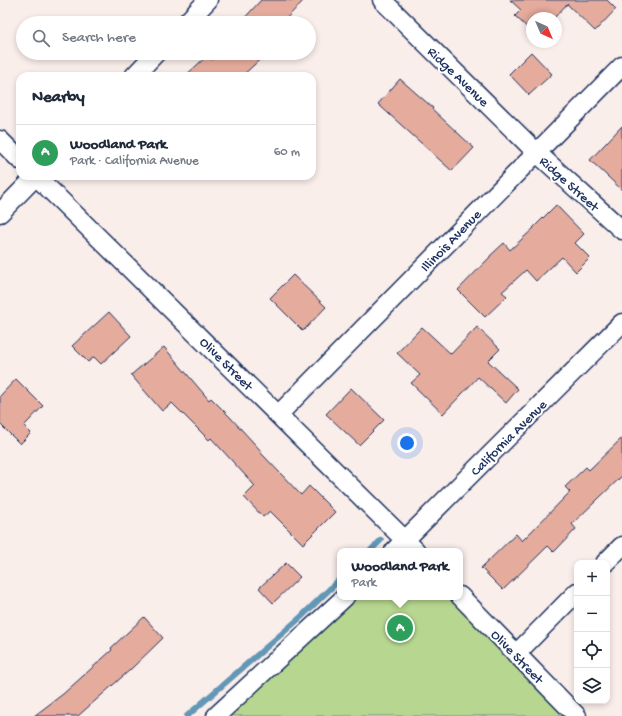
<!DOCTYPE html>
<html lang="en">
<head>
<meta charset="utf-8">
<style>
	body { margin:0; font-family:"Gochi Hand",sans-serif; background:#f6f6f7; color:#1f2937 }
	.controls { position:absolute; right:12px; bottom:12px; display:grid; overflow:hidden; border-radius:8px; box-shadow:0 2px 6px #0003 }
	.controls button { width:36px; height:36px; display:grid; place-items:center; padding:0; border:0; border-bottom:1px solid #e0e1e3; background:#fff; color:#1f2937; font:20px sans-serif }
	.compass { position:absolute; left:526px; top:12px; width:36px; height:36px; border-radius:50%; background:#fff; box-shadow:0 2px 6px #0003; rotate:136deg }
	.you { position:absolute; left:407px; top:443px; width:14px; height:14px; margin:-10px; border:3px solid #fff; border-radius:50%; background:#1a73e8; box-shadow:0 0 0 6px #1a73e833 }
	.badge { display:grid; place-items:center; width:26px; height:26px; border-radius:50%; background:#0b8043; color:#fff; font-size:13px; font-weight:700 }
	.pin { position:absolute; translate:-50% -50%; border:2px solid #fff; box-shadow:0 1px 4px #0006 }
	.popup { position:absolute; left:337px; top:548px; width:126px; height:52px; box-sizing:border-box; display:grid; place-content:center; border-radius:8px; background:#fff; filter:drop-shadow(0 1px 3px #0005); font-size:13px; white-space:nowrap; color:#747a83 }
	.popup b { font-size:15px; color:#1f2937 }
	.popup::after { content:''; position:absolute; left:50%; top:100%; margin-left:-8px; border:8px solid transparent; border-top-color:#fff }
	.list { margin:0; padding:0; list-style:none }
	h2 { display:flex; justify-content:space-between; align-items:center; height:52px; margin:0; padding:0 16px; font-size:17px }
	h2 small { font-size:13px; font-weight:400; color:#747a83 }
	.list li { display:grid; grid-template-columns:26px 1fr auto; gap:12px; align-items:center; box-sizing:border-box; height:56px; padding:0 16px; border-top:1px solid #e0e1e3 }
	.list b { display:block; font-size:15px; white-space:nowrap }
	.list p { margin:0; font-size:13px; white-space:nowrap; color:#747a83 }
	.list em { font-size:13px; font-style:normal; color:#747a83 }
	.icon { flex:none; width:22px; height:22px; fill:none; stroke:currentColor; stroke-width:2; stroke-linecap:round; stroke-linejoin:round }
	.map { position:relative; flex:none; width:622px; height:716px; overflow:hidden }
	.search { position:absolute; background:#fff; box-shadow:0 2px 6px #0003; left:16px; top:16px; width:300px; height:44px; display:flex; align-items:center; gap:10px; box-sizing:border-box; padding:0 14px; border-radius:22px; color:#747a83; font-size:15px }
	.panel { position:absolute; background:#fff; box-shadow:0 2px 6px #0003; left:16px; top:72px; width:300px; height:108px; border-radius:12px }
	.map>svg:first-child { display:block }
	.green { fill:#b7d790; stroke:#698377 }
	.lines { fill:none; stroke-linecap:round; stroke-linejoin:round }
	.stream { stroke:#6297b6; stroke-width:6 }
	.building { fill:#e5ac9d; stroke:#1b2f5e }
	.minor-casing { stroke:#1b2f5e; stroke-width:21 }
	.minor { stroke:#fff; stroke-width:18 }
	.labels { text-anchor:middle; stroke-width:4; stroke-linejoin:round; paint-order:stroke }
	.street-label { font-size:14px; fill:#1b2f5e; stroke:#fff }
</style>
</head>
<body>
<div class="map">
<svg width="622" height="716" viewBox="0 0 622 716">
	<rect width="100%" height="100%" fill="#faeeeb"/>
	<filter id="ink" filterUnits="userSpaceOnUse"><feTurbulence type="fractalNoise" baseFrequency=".025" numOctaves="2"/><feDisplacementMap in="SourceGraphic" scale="8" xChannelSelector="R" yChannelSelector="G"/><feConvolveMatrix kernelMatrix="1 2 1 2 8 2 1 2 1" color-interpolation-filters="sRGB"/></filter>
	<g filter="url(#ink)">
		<path class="green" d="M344,597H460L574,716H213Z"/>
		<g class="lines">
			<g class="stream">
				<path d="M370,551L381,540"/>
				<path d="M187,716L301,617L340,579"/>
			</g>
		</g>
		<g class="building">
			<path d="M261,0H304L282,23H240Z"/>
			<path d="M510,0H607L616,9L595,31L567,4L554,18H532V32L515,16L521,10Z"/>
			<path d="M531,52L552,74L529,95L509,74Z"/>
			<path d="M219,53H267L242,76H185L208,55L212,60Z"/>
			<path d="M400,79L433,108L432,109L474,148L452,171L378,104Z"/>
			<path d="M622,126V190L590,160Z"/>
			<path d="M556,205L584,234L575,243L590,258L576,272L562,257L536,281L526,270L502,292L507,296L485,317L458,290L490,257V256L504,243L510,250L534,228H533Z"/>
			<path d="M293,275L326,307L303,331L270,298Z"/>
			<path d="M109,312L131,336L101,364L94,357L88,362L72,346Z"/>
			<path d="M422,327L451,354L477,327L500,349L488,361L518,389L506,403L478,377L443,414L411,383L420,375L397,353Z"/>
			<path d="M164,347L209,400L211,398L230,417L262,452L261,453L301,495L309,486L335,512L303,544L270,511L263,517L244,497L255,486L211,438L209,440L172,403L162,411L131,375Z"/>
			<path d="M16,379L43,406L24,426L31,433L20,444L0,424V396Z"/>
			<path d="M351,388L384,420L359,445L326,414Z"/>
			<path d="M622,438V476L572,524L576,529L554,552L548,546L503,590L481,568L516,534L522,541L570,492L565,487L586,467L589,470Z"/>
			<path d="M286,563L300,577L273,603L259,588Z"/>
			<path d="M144,617L163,638L131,669L78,716H34L63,694L112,650L111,648Z"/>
		</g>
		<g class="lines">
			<defs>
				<g id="minor">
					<path d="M382,0L536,152L622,230"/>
					<path d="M186,23L208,0"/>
					<path d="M134,76L156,53"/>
					<path d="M0,140L20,160"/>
					<path d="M36,176L416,551"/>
					<path d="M0,213L36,176"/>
					<path d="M279,414L622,66"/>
					<path d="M394,551L622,323"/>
					<path d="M605,563L622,546"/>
					<path d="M460,596L577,716"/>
					<path d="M516,654L577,592"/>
					<path d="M216,716L345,597"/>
				</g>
			</defs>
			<use href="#minor" class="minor-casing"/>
			<use href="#minor" class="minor"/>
		</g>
	</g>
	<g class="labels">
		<g class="street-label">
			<text transform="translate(459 76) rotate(44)" y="5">Ridge Avenue</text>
			<text transform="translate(570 183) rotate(42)" y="5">Ridge Street</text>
			<text transform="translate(450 240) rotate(-46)" y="5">Illinois Avenue</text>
			<text transform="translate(227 363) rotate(45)" y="5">Olive Street</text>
			<text transform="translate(508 437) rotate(-45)" y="5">California Avenue</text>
			<text transform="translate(518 656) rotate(46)" y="5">Olive Street</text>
		</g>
	</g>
</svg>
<div class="controls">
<button>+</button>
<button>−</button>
<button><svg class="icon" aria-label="locate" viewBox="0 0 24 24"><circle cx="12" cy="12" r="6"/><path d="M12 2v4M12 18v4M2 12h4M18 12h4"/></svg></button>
<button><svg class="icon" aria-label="layers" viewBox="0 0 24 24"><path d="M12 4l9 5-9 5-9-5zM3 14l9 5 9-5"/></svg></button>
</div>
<svg class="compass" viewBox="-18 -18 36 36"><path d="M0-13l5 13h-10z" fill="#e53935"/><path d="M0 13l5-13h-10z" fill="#747a83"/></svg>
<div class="you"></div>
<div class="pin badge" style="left:400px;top:628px;background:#2e9e5b">A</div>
<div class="popup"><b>Woodland Park</b>Park</div>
<div class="search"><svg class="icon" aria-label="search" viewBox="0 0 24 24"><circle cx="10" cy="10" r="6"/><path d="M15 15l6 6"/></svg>Search here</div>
<section class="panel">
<h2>Nearby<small></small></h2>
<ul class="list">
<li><span class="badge" style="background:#2e9e5b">A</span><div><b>Woodland Park</b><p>Park · California Avenue</p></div><em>60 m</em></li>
</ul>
</section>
</div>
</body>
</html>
